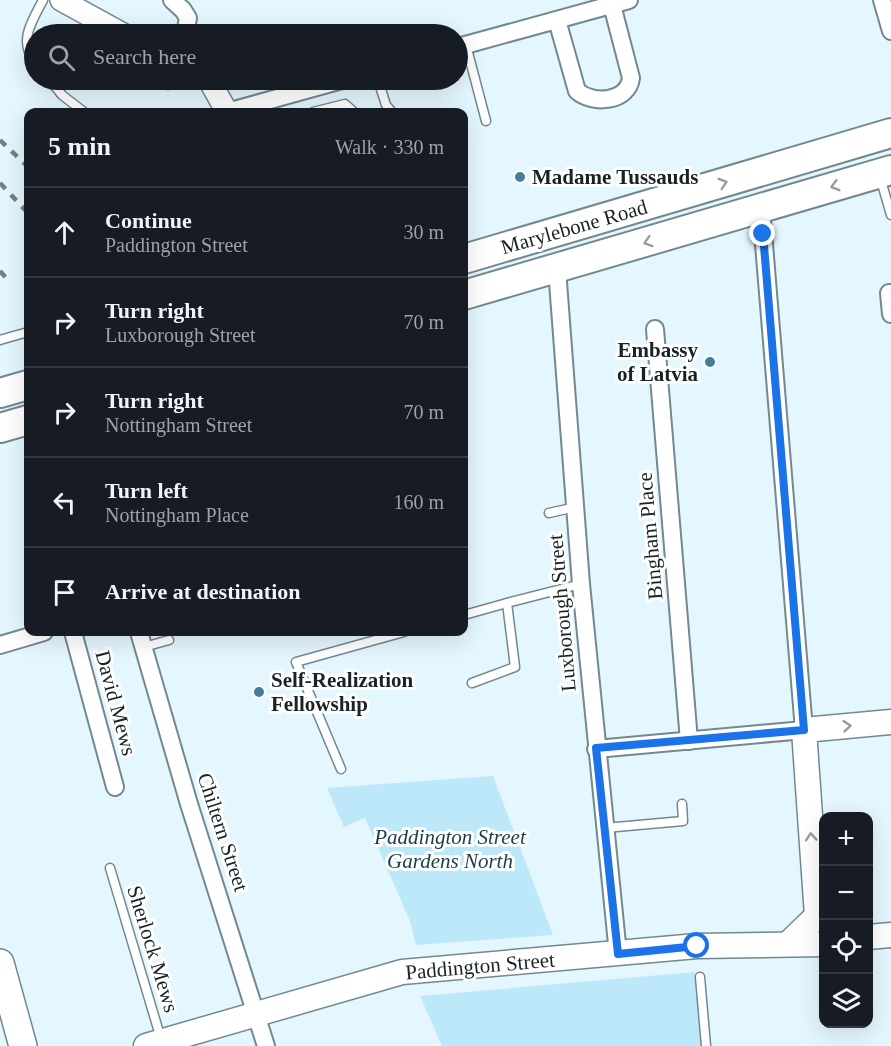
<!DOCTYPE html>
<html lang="en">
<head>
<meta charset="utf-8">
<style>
	body { margin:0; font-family:Georgia,serif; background:#242831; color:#f1f3f6 }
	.controls { position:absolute; right:18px; bottom:18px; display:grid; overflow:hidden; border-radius:12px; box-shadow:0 6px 24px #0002 }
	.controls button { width:54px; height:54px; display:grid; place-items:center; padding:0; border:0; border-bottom:2px solid #363941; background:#171b24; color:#f1f3f6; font:30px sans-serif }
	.stop { position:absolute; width:18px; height:18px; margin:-14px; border:4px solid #1a73e8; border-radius:50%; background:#fff }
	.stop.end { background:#1a73e8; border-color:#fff; box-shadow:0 2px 6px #0008 }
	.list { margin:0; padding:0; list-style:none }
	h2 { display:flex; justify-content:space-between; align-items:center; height:78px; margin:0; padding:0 24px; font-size:26px }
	h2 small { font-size:20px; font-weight:400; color:#9ea1a6 }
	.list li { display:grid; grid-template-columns:39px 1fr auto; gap:18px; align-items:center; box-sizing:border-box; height:90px; padding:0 24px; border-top:2px solid #363941 }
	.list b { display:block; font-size:22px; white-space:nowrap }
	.list p { margin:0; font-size:20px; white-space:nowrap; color:#9ea1a6 }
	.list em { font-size:20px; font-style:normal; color:#9ea1a6 }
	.icon { flex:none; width:33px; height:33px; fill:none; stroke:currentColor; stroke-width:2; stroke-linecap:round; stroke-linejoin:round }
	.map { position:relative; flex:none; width:891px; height:1046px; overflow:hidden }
	.search { position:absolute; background:#171b24; box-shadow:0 6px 24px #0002; left:24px; top:24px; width:444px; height:66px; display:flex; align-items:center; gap:15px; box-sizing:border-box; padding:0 21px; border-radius:33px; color:#9ea1a6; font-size:22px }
	.panel { position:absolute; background:#171b24; box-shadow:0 6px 24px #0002; left:24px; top:108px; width:444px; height:528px; border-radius:12px }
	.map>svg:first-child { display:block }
	.green { fill:#bde8fa }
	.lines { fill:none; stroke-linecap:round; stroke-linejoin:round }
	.service-casing { stroke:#738890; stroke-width:11 }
	.minor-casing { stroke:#738890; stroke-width:20 }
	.tertiary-casing { stroke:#738890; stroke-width:24 }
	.secondary-casing { stroke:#738890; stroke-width:27 }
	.primary-casing { stroke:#738890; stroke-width:30 }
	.trunk-casing { stroke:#738890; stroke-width:32 }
	.service { stroke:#fff; stroke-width:8 }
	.minor { stroke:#fff; stroke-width:16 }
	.tertiary { stroke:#fff; stroke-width:21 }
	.secondary { stroke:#fff; stroke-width:24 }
	.primary { stroke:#fff; stroke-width:27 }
	.trunk { stroke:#fff; stroke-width:28 }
	.rail { stroke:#738086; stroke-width:4.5; stroke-dasharray:8 8; stroke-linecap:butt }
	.oneway { stroke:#989c9d }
	.route { stroke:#1a73e8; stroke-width:8 }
	.poi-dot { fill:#438097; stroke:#fff; stroke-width:2 }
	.labels { text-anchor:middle; stroke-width:6; stroke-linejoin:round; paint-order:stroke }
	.poi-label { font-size:21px; font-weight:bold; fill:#192225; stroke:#fff; text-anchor:start }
	.street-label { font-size:21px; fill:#192225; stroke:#fff }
	.park-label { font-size:21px; font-style:italic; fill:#1b3d49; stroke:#fff }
</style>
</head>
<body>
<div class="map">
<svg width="891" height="1046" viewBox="0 0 891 1046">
	<rect width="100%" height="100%" fill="#e4f6fe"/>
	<g class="green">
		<path d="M493,776L553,935L416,945L410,921L365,818L344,827L327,788Z"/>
		<path d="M695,972L702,1046H442L420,996Z"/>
	</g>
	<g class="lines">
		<defs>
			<g id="service">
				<path d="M466,45L486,121"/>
				<path d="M34,61C18,40 33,20 43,0"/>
				<path d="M50,80L62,95L84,112"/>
				<path d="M166,80L168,85"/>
				<path d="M378,80L386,105L392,112"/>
				<path d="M313,112L345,104L354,112"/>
				<path d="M880,177L891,215"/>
				<path d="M0,340L28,332"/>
				<path d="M549,513L576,507"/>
				<path d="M464,615L507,603"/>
				<path d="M144,647L169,640"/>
				<path d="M472,683L515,667L507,603L581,584"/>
				<path d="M341,769L296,662L404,632"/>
				<path d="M605,828L683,821L682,804"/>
				<path d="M110,868L161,1039"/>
				<path d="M700,977L706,1046"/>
			</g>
			<g id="minor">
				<path d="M172,0L183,10L188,18L185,34"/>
				<path d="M882,0L891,31"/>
				<path d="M557,20L577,91C593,105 628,102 631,78L612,5"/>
				<path d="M458,47L629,0"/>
				<path d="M227,112L342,80"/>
				<path d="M557,269L581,584L618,954"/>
				<path d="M889,293L891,314"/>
				<path d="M655,329L689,741"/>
				<path d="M73,632L115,787"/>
				<path d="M139,632L189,804L266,1046"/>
				<path d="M0,645L44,632"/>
				<path d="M596,749L804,730L761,208"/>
			</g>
			<g id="tertiary">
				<path d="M61,0L123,34"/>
				<path d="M209,80L227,112"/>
			</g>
			<g id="secondary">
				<path d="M868,937L891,935"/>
				<path d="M789,943L817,916L804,730L891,722"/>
				<path d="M146,1046L402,972L697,946L824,944"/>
			</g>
			<path id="primary" d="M0,963L23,1046"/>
			<g id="trunk">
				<path d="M464,259L891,133"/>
				<path d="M464,295L891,170"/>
				<path d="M0,393L28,385"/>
				<path d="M0,428L28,420"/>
			</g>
		</defs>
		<use href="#service" class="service-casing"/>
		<use href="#minor" class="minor-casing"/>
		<use href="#tertiary" class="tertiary-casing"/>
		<use href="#secondary" class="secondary-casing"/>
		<use href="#primary" class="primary-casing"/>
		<use href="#trunk" class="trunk-casing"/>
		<use href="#service" class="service"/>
		<use href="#minor" class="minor"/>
		<use href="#tertiary" class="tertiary"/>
		<use href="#secondary" class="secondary"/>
		<use href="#primary" class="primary"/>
		<use href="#trunk" class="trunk"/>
		<g class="rail">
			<path d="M0,140L28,167"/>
			<path d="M0,183L28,213"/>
			<path d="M0,271L8,280"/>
		</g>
	</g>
	<defs><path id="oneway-chevron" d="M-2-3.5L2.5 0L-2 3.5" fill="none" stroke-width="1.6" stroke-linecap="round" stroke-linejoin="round" transform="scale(1.5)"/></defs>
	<g class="oneway">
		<use href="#oneway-chevron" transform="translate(723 183) rotate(-17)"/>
		<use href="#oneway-chevron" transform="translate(835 186) rotate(164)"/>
		<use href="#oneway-chevron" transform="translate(648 242) rotate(163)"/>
		<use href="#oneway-chevron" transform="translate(847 726) rotate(-5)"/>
		<use href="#oneway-chevron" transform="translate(811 837) rotate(-94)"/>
	</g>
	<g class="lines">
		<path class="route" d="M697,946L618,954L596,748L804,730L763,234"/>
	</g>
	<g class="poi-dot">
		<circle cx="520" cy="177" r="6"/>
		<circle cx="710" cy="362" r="6"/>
		<circle cx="259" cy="692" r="6"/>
	</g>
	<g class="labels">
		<g class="poi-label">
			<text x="532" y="184">Madame Tussauds</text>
			<text x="698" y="357" text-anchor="end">Embassy<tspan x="698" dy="24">of Latvia</tspan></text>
			<text x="271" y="687">Self-Realization<tspan x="271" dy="24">Fellowship</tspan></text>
		</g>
		<g class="street-label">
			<text transform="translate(574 227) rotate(-16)" y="7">Marylebone Road</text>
			<text transform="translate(650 536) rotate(-95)" y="7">Bingham Place</text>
			<text transform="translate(562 613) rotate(-95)" y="7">Luxborough Street</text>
			<text transform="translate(116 703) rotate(75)" y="7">David Mews</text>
			<text transform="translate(223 832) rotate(72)" y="7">Chiltern Street</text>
			<text transform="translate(153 949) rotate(73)" y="7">Sherlock Mews</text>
			<text transform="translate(480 966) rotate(-5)" y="7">Paddington Street</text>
		</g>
		<g class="park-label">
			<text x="450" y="844">Paddington Street<tspan x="450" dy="24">Gardens North</tspan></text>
		</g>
	</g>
</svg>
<div class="controls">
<button>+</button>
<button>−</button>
<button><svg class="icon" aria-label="locate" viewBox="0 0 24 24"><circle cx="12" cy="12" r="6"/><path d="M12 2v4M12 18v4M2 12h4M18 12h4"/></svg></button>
<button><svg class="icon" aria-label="layers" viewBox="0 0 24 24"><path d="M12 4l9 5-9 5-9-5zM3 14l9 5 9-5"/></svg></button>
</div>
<div class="stop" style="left:697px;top:946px"></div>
<div class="stop end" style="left:763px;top:234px"></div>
<div class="search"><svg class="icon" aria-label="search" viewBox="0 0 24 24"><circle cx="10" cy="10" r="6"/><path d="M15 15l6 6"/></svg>Search here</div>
<section class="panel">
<h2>5 min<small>Walk · 330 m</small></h2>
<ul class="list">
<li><svg class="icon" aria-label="ahead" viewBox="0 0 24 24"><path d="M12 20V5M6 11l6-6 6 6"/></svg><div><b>Continue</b><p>Paddington Street</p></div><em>30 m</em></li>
<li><svg class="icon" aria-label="right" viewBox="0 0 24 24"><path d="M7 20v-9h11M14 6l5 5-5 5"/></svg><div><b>Turn right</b><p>Luxborough Street</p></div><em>70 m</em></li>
<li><svg class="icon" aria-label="right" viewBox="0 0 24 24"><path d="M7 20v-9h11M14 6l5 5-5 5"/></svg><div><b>Turn right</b><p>Nottingham Street</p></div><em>70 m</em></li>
<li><svg class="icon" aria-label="left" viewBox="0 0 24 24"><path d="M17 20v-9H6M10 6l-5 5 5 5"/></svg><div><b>Turn left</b><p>Nottingham Place</p></div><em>160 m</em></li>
<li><svg class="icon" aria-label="arrive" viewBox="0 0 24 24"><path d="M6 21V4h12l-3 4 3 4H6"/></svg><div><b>Arrive at destination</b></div></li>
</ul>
</section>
</div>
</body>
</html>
